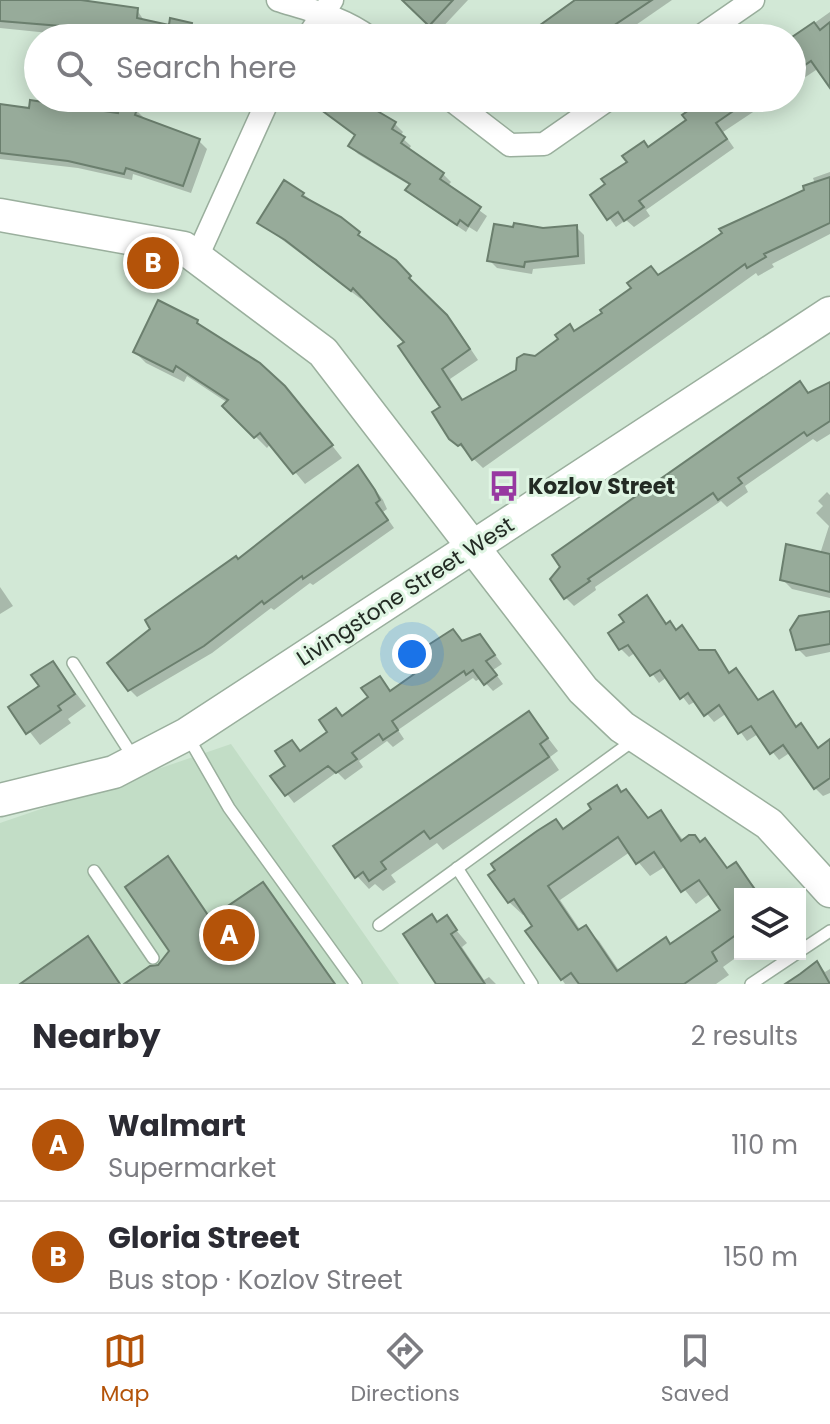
<!DOCTYPE html>
<html lang="en">
<head>
<meta charset="utf-8">
<style>
	body { margin:0; font-family:Poppins,sans-serif; background:#f7f7f7; color:#2b2b33 }
	.controls { position:absolute; right:24px; bottom:24px; display:grid; overflow:hidden; border-radius:0px; box-shadow:0 4px 20px #0003 }
	.controls button { width:72px; height:72px; display:grid; place-items:center; padding:0; border:0; border-bottom:2px solid #e1e1e2; background:#fff; color:#2b2b33; font:40px sans-serif }
	.you { position:absolute; left:412px; top:654px; width:28px; height:28px; margin:-20px; border:6px solid #fff; border-radius:50%; background:#1a73e8; box-shadow:0 0 0 12px #1a73e833 }
	.badge { display:grid; place-items:center; width:52px; height:52px; border-radius:50%; background:#b45309; color:#fff; font-size:26px; font-weight:700 }
	.pin { position:absolute; translate:-50% -50%; border:4px solid #fff; box-shadow:0 2px 8px #0006 }
	.list { margin:0; padding:0; list-style:none }
	h2 { display:flex; justify-content:space-between; align-items:center; height:104px; margin:0; padding:0 32px; font-size:34px }
	h2 small { font-size:26px; font-weight:400; color:#7c7c81 }
	.list li { display:grid; grid-template-columns:52px 1fr auto; gap:24px; align-items:center; box-sizing:border-box; height:112px; padding:0 32px; border-top:2px solid #e1e1e2 }
	.list b { display:block; font-size:30px; white-space:nowrap }
	.list p { margin:0; font-size:26px; white-space:nowrap; color:#7c7c81 }
	.list em { font-size:26px; font-style:normal; color:#7c7c81 }
	.icon { flex:none; width:44px; height:44px; fill:none; stroke:currentColor; stroke-width:2; stroke-linecap:round; stroke-linejoin:round }
	.map { position:relative; flex:none; width:830px; height:984px; overflow:hidden }
	.search { position:absolute; background:#fff; box-shadow:0 4px 20px #0003; left:24px; right:24px; top:24px; height:88px; display:flex; align-items:center; gap:20px; box-sizing:border-box; padding:0 28px; border-radius:44px; color:#7c7c81; font-size:30px }
	.sheet { height:328px; background:#fff }
	nav { display:flex; justify-content:space-around; align-items:center; box-sizing:border-box; height:112px; border-top:2px solid #e1e1e2; background:#fff; font-size:22px; color:#7c7c81 }
	nav a { display:grid; justify-items:center; gap:4px }
	nav .on { color:#b45309 }
	.map>svg:first-child { display:block }
	.built { fill:#c2ddc6 }
	.shadow { fill:#0003; fill-rule:evenodd }
	.building { fill:#97ab9a; stroke:#6b7f6e; stroke-width:2; fill-rule:evenodd }
	.lines { fill:none; stroke-linecap:round; stroke-linejoin:round }
	.lane-casing { stroke:#9aaf9d; stroke-width:14 }
	.street-casing { stroke:#9aaf9d; stroke-width:25 }
	.secondary-casing { stroke:#9aaf9d; stroke-width:35 }
	.lane { stroke:#fff; stroke-width:11 }
	.street { stroke:#fff; stroke-width:22 }
	.secondary { stroke:#fff; stroke-width:32 }
	.labels { text-anchor:middle; stroke-width:6; stroke-linejoin:round; paint-order:stroke }
	.poi-label { font-size:22px; font-weight:bold; fill:#232b24; stroke:#dff5e3; text-anchor:start }
	.street-label { font-size:22px; fill:#232b24; stroke:#dff5e3 }
</style>
</head>
<body>
<div class="map">
<svg width="830" height="984" viewBox="0 0 830 984">
	<rect width="100%" height="100%" fill="#d2e8d6"/>
	<path class="built" d="M231,744L399,984H0V823Z"/>
	<g class="shadow">
		<path d="M0,0H47L137,10L145,22L171,27L172,21L239,38H98L0,28Z"/>
		<path d="M418,0H468L438,32L412,6Z"/>
		<path d="M603,0H672L617,38H524Z"/>
		<path d="M830,12V81L819,68L792,86V39Z"/>
		<path d="M321,98H352L395,124L403,132L400,136L411,146L408,151L443,174L451,182L447,187L487,216L477,232L469,227L466,232L416,198L408,190L411,186L358,154L350,146L357,136Z"/>
		<path d="M707,98H774L723,132L734,148L646,210L650,216L634,227L626,220L616,227L593,196L689,120Z"/>
		<path d="M0,106L119,115L136,110L144,118L199,141L207,149L191,193L133,174L132,180L78,168L0,159Z"/>
		<path d="M830,172V234L772,264L774,267L758,276L756,273L483,468L451,437L443,407L408,342L363,296L361,299L260,223L303,194L394,262L456,327L478,360L450,379L464,401L518,371L659,276L807,191L815,184L813,178Z"/>
		<path d="M576,227L584,235L585,264L533,269L532,274L497,268L489,260L543,230Z"/>
		<path d="M197,322L296,400L342,458L305,484L271,443L267,448L225,406L228,403L187,376L184,382L146,363L135,352Z"/>
		<path d="M830,384V434L817,442L813,439L745,486L748,492L727,507L721,501L595,587L596,590L574,606L566,598L553,579L809,395Z"/>
		<path d="M365,476L383,500L387,509L383,512L394,528L313,585L310,583L274,610L271,608L212,653L137,697L129,689L238,561Z"/>
		<path d="M827,492L830,495V598L792,589L782,579L820,554L829,526L816,513L823,506L818,501Z"/>
		<path d="M0,587L13,606L0,614Z"/>
		<path d="M647,598L668,625L677,632L682,628L701,652H714L731,674L736,671L759,701L773,693L798,728L801,726L819,749L830,741V793L823,796L815,788L791,752L779,760L758,734L747,741L727,713L714,722L696,701L689,705L667,677L659,683L636,652L629,657L621,649L611,634L627,623Z"/>
		<path d="M830,615V652L806,657L798,649Z"/>
		<path d="M453,631L463,643L479,636L487,644L502,664L493,670L503,684L493,691L481,678L476,681L473,678L398,730L404,739L393,747L387,741L359,761L363,767L345,780L337,772L294,803L273,776L288,766L292,742L301,753L330,732L343,718L371,698L379,679L391,692L420,673Z"/>
		<path d="M52,663L86,706L68,719L71,723L40,745L11,708L41,686Z"/>
		<path d="M529,713L558,751L550,757L559,770L443,850L437,843L391,875L396,882L383,891L375,884L369,889L357,876Z"/>
		<path d="M625,792L650,819L661,812L684,841H704L729,870L736,865L759,892L764,889L769,894H740L741,954L723,967L729,975L716,984H565L528,931L535,926L526,913L523,915L509,902L555,821L564,830ZM630,852L650,876L666,866L696,904L711,893L723,910L672,946L665,939L620,972L599,941L585,928L581,931L560,900Z"/>
		<path d="M446,918L467,943L462,947L484,980L489,977L496,984H439L438,923Z"/>
		<path d="M817,963L825,972L830,969V984H788Z"/>
	</g>
	<g class="building">
		<path d="M0,0H81L138,8L137,18L169,25L170,18L192,23L191,29L197,31L196,38H96L97,29L0,21Z"/>
		<path d="M402,0H453L429,26Z"/>
		<path d="M575,0H652L595,38H522Z"/>
		<path d="M814,22L820,30L830,22V88L811,61L792,74V37Z"/>
		<path d="M305,98H355L396,122L392,129L405,137L401,143L444,173L440,179L481,207L468,226L460,220L457,225L405,190L410,184L348,146L355,135Z"/>
		<path d="M706,98H752L716,123L727,139L639,201L644,207L624,221L618,212L607,220L590,195L605,184L601,179L627,162L622,156L644,141L648,147L686,120L682,115Z"/>
		<path d="M30,100L118,113L119,105L137,109L135,115L200,139L183,186L126,168L124,174L68,161L0,153V104L29,108Z"/>
		<path d="M830,177V223L764,254L766,257L747,268L745,264L472,460L461,444L458,446L449,439L432,412L440,407L398,346L404,342L353,288L351,291L285,240L257,223L284,180L304,193L302,196L341,217L360,232L358,235L396,260L411,276L409,278L447,315L470,349L442,369L462,400L516,370L517,358L524,354L535,356L558,339L555,335L570,324L574,331L602,313L600,310L631,288L627,283L651,266L658,275L722,233L719,229L804,190L803,186Z"/>
		<path d="M514,223L543,228L577,225L578,256L525,262L524,267L487,261L494,224L513,227Z"/>
		<path d="M158,300L198,320L197,323L260,363L285,386L333,445L293,474L260,433L254,438L222,406L228,400L176,366L173,372L133,352Z"/>
		<path d="M800,381L808,393L830,382V421L807,436L804,432L738,478L742,483L718,500L713,493L588,579L590,581L564,599L550,579L560,567L552,555Z"/>
		<path d="M358,465L375,490L380,500L376,503L388,520L303,579L302,576L264,604L262,601L204,646L128,691L107,663L150,629L145,620L236,556L238,559Z"/>
		<path d="M786,544L830,554V592L780,580Z"/>
		<path d="M647,595L666,624L670,621L676,630L682,625L699,650H715L729,673L736,668L758,700L773,691L796,727L801,723L818,748L830,739V778L814,789L783,745L770,754L751,726L738,734L719,705L704,716L688,693L680,699L660,670L650,676L628,645L619,650L608,633L624,622L619,615Z"/>
		<path d="M830,611V644L796,650L790,630L799,616Z"/>
		<path d="M453,629L462,641L480,634L495,655L486,661L497,675L484,685L473,670L466,675L464,671L392,721L398,730L383,740L379,734L352,753L357,759L336,773L328,766L285,796L270,776L285,766L275,751L292,740L300,751L327,732L319,720L336,708L342,716L368,697L361,688L380,676L390,691L417,672L408,658Z"/>
		<path d="M53,661L75,694L58,706L61,710L26,734L8,707L39,686L31,675Z"/>
		<path d="M529,711L548,738L540,744L549,757L430,839L424,831L381,862L386,869L369,881L363,872L355,878L333,846Z"/>
		<path d="M617,785L621,792L626,789L648,818L661,810L681,841L689,835H695L700,842L705,838L727,868L736,862L758,894H740V932L712,952L717,961L684,984H579L571,973L561,980L525,931L532,926L514,899L508,903L488,875L495,870L491,864L537,831L556,819L563,829L591,809L588,804ZM618,837L636,864L654,852L681,892L699,880L720,910L670,944L666,937L617,971L586,925L578,930L548,886Z"/>
		<path d="M168,856L210,918L263,882L335,984H124L150,966L158,965L169,951L125,887Z"/>
		<path d="M432,914L437,922L447,915L457,930L451,934L485,984H436L403,934Z"/>
		<path d="M88,936L120,984H20Z"/>
		<path d="M817,961L830,984H785L800,974Z"/>
	</g>
	<g class="lines">
		<defs>
			<g id="lane">
				<path d="M73,663L135,760"/>
				<path d="M187,735L229,808L356,984"/>
				<path d="M457,868L532,984"/>
				<path d="M94,871L153,958"/>
				<path d="M379,925L634,740"/>
				<path d="M800,951L830,931"/>
				<path d="M751,984L796,954"/>
			</g>
			<g id="street">
				<path d="M278,0C310,10 344,18 370,38"/>
				<path d="M307,38L332,0"/>
				<path d="M698,38L753,0"/>
				<path d="M449,98L510,145L544,144L610,98"/>
				<path d="M197,257L269,98"/>
			</g>
			<g id="secondary">
				<path d="M0,215L184,248L323,352L583,690L622,727L769,824L830,891"/>
				<path d="M0,800L114,772L187,734L830,313"/>
			</g>
		</defs>
		<use href="#lane" class="lane-casing"/>
		<use href="#street" class="street-casing"/>
		<use href="#secondary" class="secondary-casing"/>
		<use href="#lane" class="lane"/>
		<use href="#street" class="street"/>
		<use href="#secondary" class="secondary"/>
	</g>
	<defs>
		<symbol id="bus-bare" viewBox="-9 -9 18 18"><path d="M-5-6H5V4H4V6H2V4H-2V6H-4V4H-5ZM-3.5-4V0h7V-4ZM-3.5 1.2v1.5H-2V1.2ZM2 1.2v1.5H3.5V1.2Z" fill="#9738a1" stroke="#dff5e3" stroke-width="2.5" paint-order="stroke"/></symbol>
	</defs>
	<g fill-rule="evenodd">
		<use href="#bus-bare" x="482" y="464" width="44" height="44"/>
	</g>
	<g class="labels">
		<g class="poi-label">
			<text x="528" y="494">Kozlov Street</text>
		</g>
		<g class="street-label">
			<text transform="translate(405 591) rotate(-33)" y="8">Livingstone Street West</text>
		</g>
	</g>
</svg>
<div class="controls">
<button><svg class="icon" aria-label="layers" viewBox="0 0 24 24"><path d="M12 4l9 5-9 5-9-5zM3 14l9 5 9-5"/></svg></button>
</div>
<div class="you"></div>
<div class="pin badge" style="left:229px;top:935px">A</div>
<div class="pin badge" style="left:153px;top:263px">B</div>
<div class="search"><svg class="icon" aria-label="search" viewBox="0 0 24 24"><circle cx="10" cy="10" r="6"/><path d="M15 15l6 6"/></svg>Search here</div>
</div>
<section class="sheet">
<h2>Nearby<small>2 results</small></h2>
<ul class="list">
<li><span class="badge">A</span><div><b>Walmart</b><p>Supermarket</p></div><em>110 m</em></li>
<li><span class="badge">B</span><div><b>Gloria Street</b><p>Bus stop · Kozlov Street</p></div><em>150 m</em></li>
</ul>
</section>
<nav>
<a class="on"><svg class="icon" aria-label="map" viewBox="0 0 24 24"><path d="M3 6l6-2 6 2 6-2v14l-6 2-6-2-6 2zM9 4v14M15 6v14"/></svg>Map</a>
<a><svg class="icon" aria-label="directions" viewBox="0 0 24 24"><path d="M12 3l9 9-9 9-9-9zM9 14v-3h6M13 9l2 2-2 2"/></svg>Directions</a>
<a><svg class="icon" aria-label="saved" viewBox="0 0 24 24"><path d="M7 4h10v16l-5-4-5 4z"/></svg>Saved</a>
</nav>
</body>
</html>
